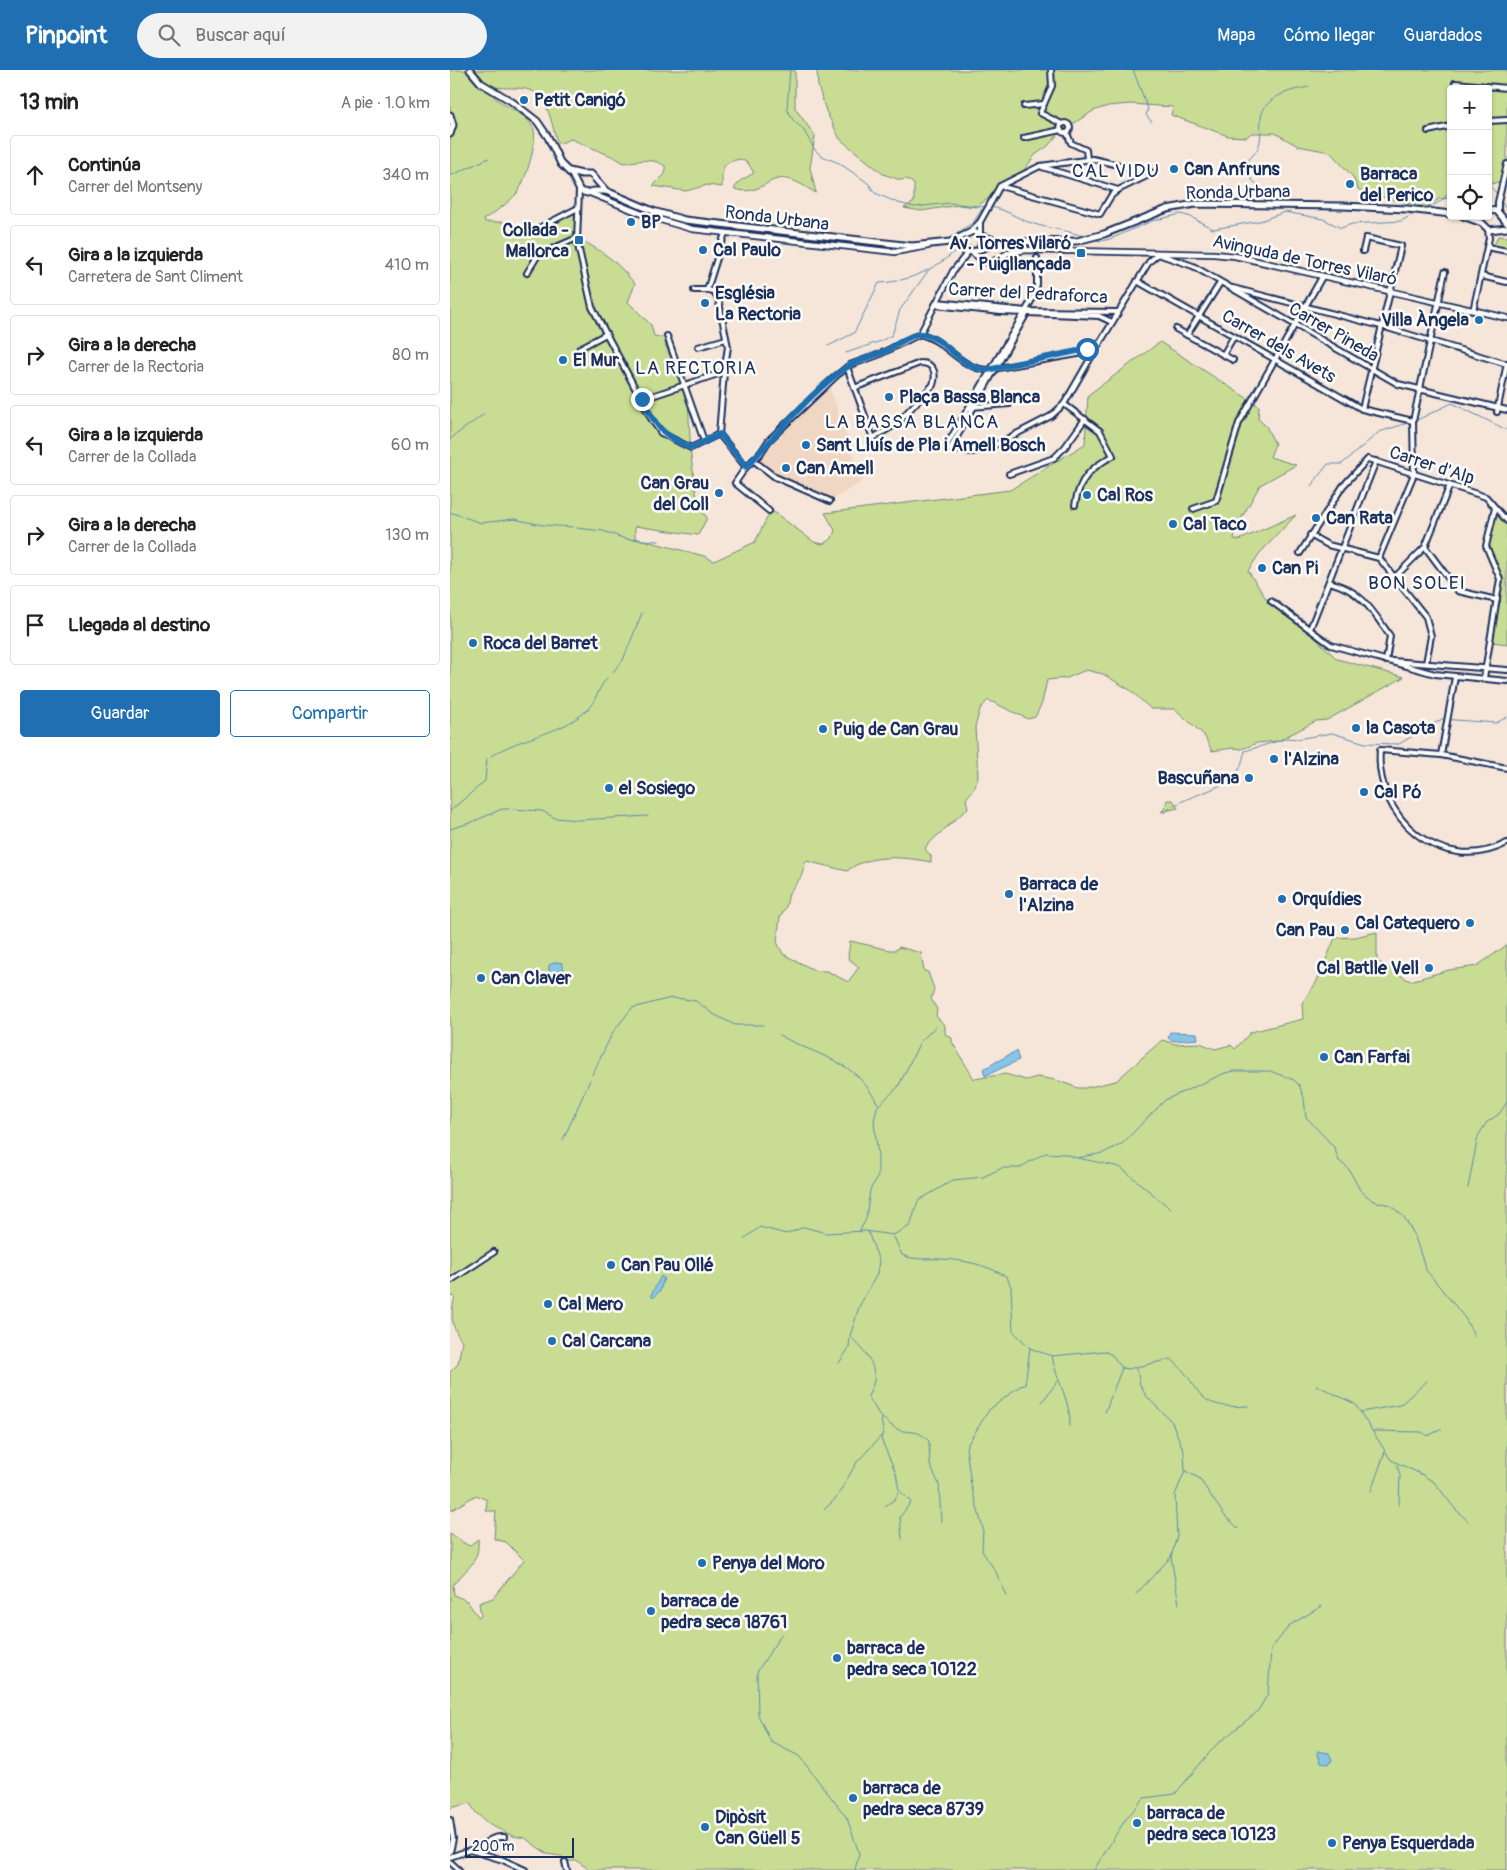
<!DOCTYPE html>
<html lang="es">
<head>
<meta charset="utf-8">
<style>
	body { margin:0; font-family:Pangolin,sans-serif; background:#f2f2f2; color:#222 }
	.controls { position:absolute; right:15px; top:15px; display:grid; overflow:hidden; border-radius:5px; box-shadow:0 1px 4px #0004 }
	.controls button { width:45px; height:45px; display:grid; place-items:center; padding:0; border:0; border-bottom:1px solid #e0e0e0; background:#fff; color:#222; font:25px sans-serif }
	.scale { position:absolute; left:15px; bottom:12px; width:109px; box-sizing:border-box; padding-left:5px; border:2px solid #1b2f5e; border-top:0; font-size:14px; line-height:18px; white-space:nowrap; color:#1b2f5e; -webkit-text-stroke:4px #fdfcf7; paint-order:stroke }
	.stop { position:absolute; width:15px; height:15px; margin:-11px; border:4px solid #1f6fb2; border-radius:50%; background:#fff }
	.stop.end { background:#1f6fb2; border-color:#fff; box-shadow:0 1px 5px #0008 }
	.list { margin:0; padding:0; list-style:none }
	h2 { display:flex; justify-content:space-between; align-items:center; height:65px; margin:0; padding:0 20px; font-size:21px }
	h2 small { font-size:16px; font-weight:400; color:#767676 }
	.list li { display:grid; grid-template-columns:32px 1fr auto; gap:15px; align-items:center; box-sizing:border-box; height:80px; margin:0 10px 10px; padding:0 10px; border:1px solid #e0e0e0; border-radius:5px }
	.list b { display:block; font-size:19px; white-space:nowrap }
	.list p { margin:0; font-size:16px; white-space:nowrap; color:#767676 }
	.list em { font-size:16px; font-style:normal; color:#767676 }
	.actions { display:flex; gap:10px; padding:15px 20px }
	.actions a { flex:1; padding:11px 0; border:1px solid #1f6fb2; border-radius:5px; text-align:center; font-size:18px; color:#1f6fb2 }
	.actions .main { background:#1f6fb2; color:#fff }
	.icon { flex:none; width:28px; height:28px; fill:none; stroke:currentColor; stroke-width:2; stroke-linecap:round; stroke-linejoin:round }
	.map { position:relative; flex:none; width:1057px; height:1800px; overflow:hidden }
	header { display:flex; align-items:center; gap:30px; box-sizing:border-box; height:70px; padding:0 25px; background:#1f6fb2; color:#fff }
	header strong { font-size:24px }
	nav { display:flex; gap:28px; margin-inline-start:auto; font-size:18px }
	.search { width:350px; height:45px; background:#f2f2f2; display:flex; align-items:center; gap:12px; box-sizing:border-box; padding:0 18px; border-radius:28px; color:#767676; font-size:19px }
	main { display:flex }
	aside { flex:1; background:#fff }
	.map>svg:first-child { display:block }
	.built { fill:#f0d7c4 }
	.green { fill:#c8dd93; stroke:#728678 }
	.water { fill:#87c5e7; stroke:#5c89b0 }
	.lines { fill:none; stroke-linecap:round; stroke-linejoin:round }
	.stream { stroke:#5c89b0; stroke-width:1 }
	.minor-casing { stroke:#1b2f5e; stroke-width:8 }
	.tertiary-casing { stroke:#1b2f5e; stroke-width:8 }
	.secondary-casing { stroke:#1b2f5e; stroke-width:9 }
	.minor { stroke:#fdfcf7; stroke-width:4 }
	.tertiary { stroke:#fdfcf7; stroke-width:4.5 }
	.secondary { stroke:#fdfcf7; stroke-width:5 }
	.route { stroke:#1f6fb2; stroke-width:6 }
	.poi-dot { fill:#1f6fb2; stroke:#fdfcf7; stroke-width:2 }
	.labels { text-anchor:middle; stroke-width:5; stroke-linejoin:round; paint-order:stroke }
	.poi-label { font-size:18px; font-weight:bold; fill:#1b2f5e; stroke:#fdfcf7; text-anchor:start }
	.street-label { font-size:18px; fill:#1b2f5e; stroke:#fdfcf7 }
	.neighbourhood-label { font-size:19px; letter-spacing:1px; fill:#1b2f5e; stroke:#fdfcf7 }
</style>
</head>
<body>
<header>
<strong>Pinpoint</strong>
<div class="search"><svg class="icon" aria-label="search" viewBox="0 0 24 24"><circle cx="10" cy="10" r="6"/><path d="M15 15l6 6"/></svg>Buscar aquí</div>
<nav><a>Mapa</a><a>Cómo llegar</a><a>Guardados</a></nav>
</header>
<main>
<aside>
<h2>13 min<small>A pie · 1.0 km</small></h2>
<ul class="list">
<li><svg class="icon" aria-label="ahead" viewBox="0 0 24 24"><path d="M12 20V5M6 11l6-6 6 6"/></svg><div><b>Continúa</b><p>Carrer del Montseny</p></div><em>340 m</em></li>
<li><svg class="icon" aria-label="left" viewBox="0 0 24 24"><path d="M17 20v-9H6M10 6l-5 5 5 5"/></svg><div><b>Gira a la izquierda</b><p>Carretera de Sant Climent</p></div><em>410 m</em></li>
<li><svg class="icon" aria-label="right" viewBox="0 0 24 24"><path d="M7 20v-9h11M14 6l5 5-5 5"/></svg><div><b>Gira a la derecha</b><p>Carrer de la Rectoria</p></div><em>80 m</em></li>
<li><svg class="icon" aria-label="left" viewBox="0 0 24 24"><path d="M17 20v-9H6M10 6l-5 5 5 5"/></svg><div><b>Gira a la izquierda</b><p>Carrer de la Collada</p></div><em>60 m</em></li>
<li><svg class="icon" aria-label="right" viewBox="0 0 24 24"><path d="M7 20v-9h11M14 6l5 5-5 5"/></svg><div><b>Gira a la derecha</b><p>Carrer de la Collada</p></div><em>130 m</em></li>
<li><svg class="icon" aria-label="arrive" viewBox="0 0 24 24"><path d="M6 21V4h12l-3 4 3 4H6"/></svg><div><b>Llegada al destino</b></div></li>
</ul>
<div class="actions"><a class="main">Guardar</a><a>Compartir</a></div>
</aside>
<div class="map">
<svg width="1057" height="1800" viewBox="0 0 1057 1800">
	<rect width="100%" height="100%" fill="#f5e6d9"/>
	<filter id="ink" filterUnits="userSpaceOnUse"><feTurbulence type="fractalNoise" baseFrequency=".02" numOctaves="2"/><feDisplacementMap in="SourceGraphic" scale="10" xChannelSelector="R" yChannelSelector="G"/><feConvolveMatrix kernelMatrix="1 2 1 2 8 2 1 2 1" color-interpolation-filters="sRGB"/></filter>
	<g filter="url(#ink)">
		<path class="built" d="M377,310L413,411L380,431L325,407L301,388L317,368Z"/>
		<g class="green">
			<path d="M0,0H345V38L365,66L360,98L366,123C357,118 348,111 337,109C318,105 310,127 284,119L290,111L304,103L298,93L290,89C270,93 272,99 272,117L257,115L236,121L203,116L215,104V96C202,87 188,91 174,93L166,88L121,69L108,74C101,55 99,23 76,19C63,17 52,19 41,16C41,19 42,24 44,27C54,37 75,42 83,57C89,68 75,113 67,123C57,134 47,141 34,149L35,152H57L68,167L125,143L124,166C153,182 164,188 185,214L178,232L201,255L204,266L216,268L215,274L238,329L241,387L248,435L257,448L248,465L185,456V468L254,486L264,491L305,472L319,444L324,442L364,472L373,474L382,468L385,460L375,443L560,420L635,374L638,325L710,272L809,336L808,349L816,356L825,374L820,387L846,395L810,415L786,458L784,469L789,470L846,445L809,484L798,501L819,533L863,566L887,589L954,607L877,650L866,651L828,671L807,673L792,679L783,678L762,681L754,665L725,639H701L680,620L653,604L636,600L617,608L597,610L592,633L585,647L578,649L538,630L530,639L525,657L528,706L525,717L516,729L518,738L477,775L475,779L481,786V792C455,787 419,783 397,801L356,791L351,807L339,823L336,837L330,847L327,872L333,884L366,901H377L398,912L409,897L398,888L400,871L440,880H446L449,877L471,883L474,901L478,902L484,919L481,929L487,939L486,946L495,956V964L502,968V972L524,1009L555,1004L576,1010L587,1007L606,1010L628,1018H635L666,1011L712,970L725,974L750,973L765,979L781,975L785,979L801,962L853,949L852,933L866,913L885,868L905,867L927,862V891L960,911L999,900L1027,896L1057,875V1800H140L127,1791H116L111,1786L97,1784L75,1768L63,1766L40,1755L26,1743L20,1733L0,1738V1464L19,1476L28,1469C30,1492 17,1498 3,1515L4,1525L17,1531L29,1548L31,1546L29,1533L43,1528L74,1490L56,1472L44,1469L46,1441H36L37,1430L26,1425L0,1441V1302L8,1294L12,1271C1,1257 0,1244 5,1227L0,1226Z"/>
			<path d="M367,0H1057V109L1038,115V19H1001V128L989,129L974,139L968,134L952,133L938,128L917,125L908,119L903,107L880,82L848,76L825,63H801L797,67L778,66L721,45L723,37L680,34L658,36L643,41L609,63L598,76L585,85L569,107L526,137L509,135L471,141L454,138L464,132V114L457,109L450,110L433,104L390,69L376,41L368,16Z"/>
			<path d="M1048,166L1057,167V181L1043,178Z"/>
			<path d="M1047,443L1057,454V574L1043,572L1053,507L1041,483L1038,471Z"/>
			<path d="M717,730H723L728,738L711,742L715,738Z"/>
		</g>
		<g class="water">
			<path d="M106,892L112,893L114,899L99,904V895Z"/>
			<path d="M720,962L747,963L748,969L723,971L718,968Z"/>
			<path d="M566,981L569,990L535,1006L533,999Z"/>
			<path d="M211,1206L214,1208L210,1221L203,1228L201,1225Z"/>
			<path d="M867,1681L879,1683L882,1690L879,1694L871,1693Z"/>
		</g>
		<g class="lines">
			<g class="stream">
				<path d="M340,0L337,39L343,50L353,59L365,80L372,86L389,93L418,113L425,123L448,133L465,137L499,133L536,137"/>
				<path d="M683,0L698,39L696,45L702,52"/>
				<path d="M0,106L39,88"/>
				<path d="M1038,116L1041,117L1048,125"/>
				<path d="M1050,129L1057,141"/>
				<path d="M827,131L803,111L793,97C798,88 806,85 809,75C812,66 810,56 811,47C815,26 841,20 859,17"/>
				<path d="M540,137C556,139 566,148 581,153C599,159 618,160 635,167"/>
				<path d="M976,139L993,130L1001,119"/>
				<path d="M506,166L508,162L523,153L532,139"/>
				<path d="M642,169L651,171L660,169L702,151L731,144L741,147L763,159L810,151L835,142L873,149L891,158L902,154L951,151L968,142"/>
				<path d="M378,276L404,263L429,213C456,212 482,201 503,183L504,176"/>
				<path d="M396,283L431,271L442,265L450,240L478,201"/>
				<path d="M965,351L1002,333L1057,360"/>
				<path d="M0,369L34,344"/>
				<path d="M861,416L878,394H892L929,362L961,352"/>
				<path d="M0,442L31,453L64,449L92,455L122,457"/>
				<path d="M127,458L153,461L176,469L209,471"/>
				<path d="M162,603L173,590L192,543"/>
				<path d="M41,686C71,666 108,666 136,641C146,632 148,618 157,608"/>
				<path d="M63,739L92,741L105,748L128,750L198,746"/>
				<path d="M0,741L35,711L37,689"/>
				<path d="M714,743C731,725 777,721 789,700C792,694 793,687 795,681L838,668L847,669L882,663L915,673L949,674L992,649L1046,653L1057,647"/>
				<path d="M0,759L20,753L52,739H59"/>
				<path d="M329,965C370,988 404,988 428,1034"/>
				<path d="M142,1005L163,962L182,938L221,928L234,929L246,931L263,944L285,955H313"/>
				<path d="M113,1070L140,1010"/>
				<path d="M628,1088L670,1097L721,1139"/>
				<path d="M1018,1118L1028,1066L1037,1052L1049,1044L1057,1032"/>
				<path d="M409,1162L416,1149L420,1120L428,1106V1086L424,1051L427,1037L448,1017L470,972L486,956"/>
				<path d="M418,1162L429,1191L427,1204L409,1237L400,1266C412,1278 426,1292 424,1311C423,1316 420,1321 418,1326L431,1348L433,1362L431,1369L446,1403L449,1420L461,1432L450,1447L452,1469"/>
				<path d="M443,1165L460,1156L468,1131L503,1110L533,1107L552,1098H569L595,1083L615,1084L627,1088L653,1083L672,1074L715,1030L775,1003L784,1001H820L844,1010L849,1015L854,1028L856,1047L884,1077L889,1091L898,1098L910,1120L923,1131L940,1135L954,1147L964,1164L976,1200L1015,1248L1025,1267"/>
				<path d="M294,1169L310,1157L336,1164L354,1157L376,1163L415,1161L443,1165L452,1185C466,1191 476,1188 490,1189C514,1190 535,1194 557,1207L561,1217L563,1261L580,1278L590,1282L602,1286L654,1281L662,1285L672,1298L678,1299L721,1289C755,1317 740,1340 798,1336"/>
				<path d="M602,1286C606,1311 621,1330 620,1356"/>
				<path d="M389,1293L399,1278L400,1267"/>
				<path d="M685,1298L688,1303L690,1315L696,1326L722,1352L734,1382L735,1401L725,1425L727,1466L721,1487L729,1534"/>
				<path d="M866,1315L905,1334L941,1390L973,1405L985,1413L1006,1440L1018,1451"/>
				<path d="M592,1332L608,1311"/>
				<path d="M655,1342L672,1298"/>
				<path d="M911,1342L950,1335L977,1311"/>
				<path d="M432,1348C438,1352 442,1357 449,1360C463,1364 466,1358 479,1371L480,1395L489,1414L491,1452"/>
				<path d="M923,1361L972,1362L977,1366L992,1359"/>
				<path d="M947,1395L950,1405L949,1436"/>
				<path d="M735,1401L749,1408L774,1445L788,1458"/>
				<path d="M921,1421L935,1382"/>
				<path d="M435,1436L445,1429L449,1421"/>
				<path d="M374,1440L386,1428L407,1392L431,1366"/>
				<path d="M686,1524L721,1487"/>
				<path d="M556,1526L546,1502L532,1481L533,1459L521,1415L516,1377L539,1340L570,1316L575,1315L580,1278"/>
				<path d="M332,1563L307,1602L308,1645L321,1672L349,1686L397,1748L409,1783L405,1800"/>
				<path d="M644,1800L675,1750L694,1728L725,1724L766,1675L807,1642L818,1624L821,1579L840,1555L872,1536"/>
			</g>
			<defs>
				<g id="minor">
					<path d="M601,0L602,16L590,43L612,54"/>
					<path d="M1005,13L1057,18"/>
					<path d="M574,36L594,34"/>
					<path d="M1038,51L1057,50"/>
					<circle cx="615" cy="58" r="5"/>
					<path d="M978,61L1001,56"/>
					<path d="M617,63L621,73L636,80L637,89"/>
					<path d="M574,68L611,60"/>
					<path d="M592,97L668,120"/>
					<path d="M129,120L127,171L142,237L202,350L211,363L241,378L269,364"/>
					<path d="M1048,142V132L1057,94"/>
					<path d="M530,152V164"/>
					<path d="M87,159L128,138"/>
					<path d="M521,161L530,152L550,116L590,96L643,89L703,103L668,120L661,126L650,144L550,116"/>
					<path d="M275,163L257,220L263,221L268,228L278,277L274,302L269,364L296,397"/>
					<path d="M1037,177L1057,181"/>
					<path d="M708,184L743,196L948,314L1057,340"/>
					<path d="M587,188V215L583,228L495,378L522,382L539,378L601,346L614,334L647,277"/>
					<path d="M77,203L88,185L127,168"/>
					<path d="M1031,206L1057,212"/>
					<path d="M687,211L912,339L963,351"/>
					<path d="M783,218L931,256L1057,294"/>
					<path d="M244,220H257"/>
					<path d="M487,232L576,241L668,242"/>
					<path d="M485,235L551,242L649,246L662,252"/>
					<path d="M1023,241L1039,168L1038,159"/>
					<path d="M726,259L783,290"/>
					<path d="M470,264C496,270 509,298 537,300L639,282L648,276L699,192L708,184"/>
					<path d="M470,264L503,201L519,181"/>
					<path d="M737,265L770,213"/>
					<path d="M217,266L254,371"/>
					<path d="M248,277L276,269"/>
					<path d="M130,278L156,264"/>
					<path d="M629,283L647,273"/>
					<path d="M773,285L784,266"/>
					<path d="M397,297L423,368L446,354L483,315C487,303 484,293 470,293L404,318"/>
					<path d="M193,329L274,302"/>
					<path d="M614,334L650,361L663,386C641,397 629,409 625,435"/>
					<path d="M521,337L559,334"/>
					<path d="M912,339L951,176L916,168L913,181"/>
					<path d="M1047,342L1057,293"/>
					<path d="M500,379L577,243"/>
					<path d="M303,390L325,407L380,431"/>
					<path d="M559,404L604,388L615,377L635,349"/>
					<path d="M743,439L766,431L789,353L872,207"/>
					<path d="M319,441L285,413L296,397L310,384L319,370L386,306L400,295L428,285L470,264"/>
					<path d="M860,465L878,475L929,488L976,547L981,566L976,593"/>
					<path d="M975,477L1008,521L1047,530"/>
					<path d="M850,483L893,416L918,389L1036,427L1057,451"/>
					<path d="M929,488L964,404L963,351L995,202"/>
					<path d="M945,507L975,477L1000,415"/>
					<path d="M879,512C911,520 922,540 940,566L936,591"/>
					<path d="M821,531L881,575L985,604L1057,611"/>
					<path d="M860,559L926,391"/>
					<path d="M942,591L1057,600"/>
					<path d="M1034,608L1050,509L1036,476L1045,438"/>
					<path d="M991,685L1005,607"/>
					<path d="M1057,698L991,685L930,680C924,747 992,807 1057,773"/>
					<path d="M0,1211L44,1182"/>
					<path d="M0,1750L3,1769L0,1782"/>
					<path d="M28,1782C34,1772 42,1766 54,1767"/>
					<path d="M0,1787L20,1780L53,1790L75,1800"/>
					<path d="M0,1792L9,1800"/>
					<path d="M115,1792L117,1800"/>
				</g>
				<g id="tertiary">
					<path d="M140,123L197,146L242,159L445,182L478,176"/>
					<path d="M521,182L539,194L558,183L576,180L764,184L785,186L1057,248"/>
				</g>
				<g id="secondary">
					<path d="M20,0L31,13L61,31L87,51L98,67L111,94L122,105L130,121L137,123L144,121H156"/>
					<path d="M0,45L3,55L0,64"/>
					<path d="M119,101L132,104H141L156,121L203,141L235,150L462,176L500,172L523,161L532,167L531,176"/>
					<path d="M1038,140L1047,141L1057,153"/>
					<path d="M1013,146L1032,153L1039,160L1057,158"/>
					<path d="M531,166L551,172L627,171L654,164L717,139L745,134L893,136L957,139L1001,144"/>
					<path d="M502,173L523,182L546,173"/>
				</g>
			</defs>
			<use href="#minor" class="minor-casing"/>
			<use href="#tertiary" class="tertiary-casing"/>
			<use href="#secondary" class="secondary-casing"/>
			<use href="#minor" class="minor"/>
			<use href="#tertiary" class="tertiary"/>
			<use href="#secondary" class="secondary"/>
		</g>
	</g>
	<g class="lines" filter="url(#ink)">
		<path class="route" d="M192,329C206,357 212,365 241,378L270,364L296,397C326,366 363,318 399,296C411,289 425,286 438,280C446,275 462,263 472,264C497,268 508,298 537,300L637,279"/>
	</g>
	<g class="poi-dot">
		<circle cx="74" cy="30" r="5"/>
		<circle cx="724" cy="99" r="5"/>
		<circle cx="900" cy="114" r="5"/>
		<circle cx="181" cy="152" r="5"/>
		<rect x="124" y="165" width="10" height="10" rx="2.5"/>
		<circle cx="253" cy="180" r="5"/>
		<rect x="626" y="178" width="10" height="10" rx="2.5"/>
		<circle cx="255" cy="233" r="5"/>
		<circle cx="1029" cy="250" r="5"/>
		<circle cx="113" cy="290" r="5"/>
		<circle cx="439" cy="327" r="5"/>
		<circle cx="356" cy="375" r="5"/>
		<circle cx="336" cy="398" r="5"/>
		<circle cx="269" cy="423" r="5"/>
		<circle cx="637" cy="425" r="5"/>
		<circle cx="866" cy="448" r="5"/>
		<circle cx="723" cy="454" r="5"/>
		<circle cx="812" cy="498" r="5"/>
		<circle cx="23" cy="573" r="5"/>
		<circle cx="906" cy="658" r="5"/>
		<circle cx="373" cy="659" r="5"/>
		<circle cx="824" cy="689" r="5"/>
		<circle cx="799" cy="708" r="5"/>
		<circle cx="159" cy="718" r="5"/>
		<circle cx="914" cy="722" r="5"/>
		<circle cx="559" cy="824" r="5"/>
		<circle cx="832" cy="829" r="5"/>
		<circle cx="1020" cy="853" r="5"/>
		<circle cx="895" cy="860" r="5"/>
		<circle cx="979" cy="898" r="5"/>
		<circle cx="31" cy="908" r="5"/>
		<circle cx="874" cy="987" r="5"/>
		<circle cx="161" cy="1195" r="5"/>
		<circle cx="98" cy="1234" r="5"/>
		<circle cx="102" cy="1271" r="5"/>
		<circle cx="252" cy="1493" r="5"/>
		<circle cx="201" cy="1541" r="5"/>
		<circle cx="387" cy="1588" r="5"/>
		<circle cx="403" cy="1728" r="5"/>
		<circle cx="687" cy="1753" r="5"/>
		<circle cx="255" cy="1757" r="5"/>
		<circle cx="882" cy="1773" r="5"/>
	</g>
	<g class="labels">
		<g class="poi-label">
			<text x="84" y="36">Petit Canigó</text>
			<text x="734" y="105">Can Anfruns</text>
			<text x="910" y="110">Barraca<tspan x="910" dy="21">del Perico</tspan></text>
			<text x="191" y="158">BP</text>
			<text x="119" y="166" text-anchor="end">Collada -<tspan x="119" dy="21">Mallorca</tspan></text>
			<text x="621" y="179" text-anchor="end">Av. Torres Vilaró<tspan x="621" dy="21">- Puigllançada</tspan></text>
			<text x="263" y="186">Cal Paulo</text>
			<text x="265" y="229">Església<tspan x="265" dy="21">La Rectoria</tspan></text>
			<text x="1019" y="256" text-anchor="end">Villa Àngela</text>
			<text x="123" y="296">El Mur</text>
			<text x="449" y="333">Plaça Bassa Blanca</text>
			<text x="366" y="381">Sant Lluís de Pla i Amell Bosch</text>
			<text x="346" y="404">Can Amell</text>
			<text x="259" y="419" text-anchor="end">Can Grau<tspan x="259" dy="21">del Coll</tspan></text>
			<text x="647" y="431">Cal Ros</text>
			<text x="876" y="454">Can Rata</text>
			<text x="733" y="460">Cal Taco</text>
			<text x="822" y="504">Can Pi</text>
			<text x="33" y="579">Roca del Barret</text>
			<text x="916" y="664">la Casota</text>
			<text x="383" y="665">Puig de Can Grau</text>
			<text x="834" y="695">l'Alzina</text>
			<text x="789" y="714" text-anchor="end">Bascuñana</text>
			<text x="169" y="724">el Sosiego</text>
			<text x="924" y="728">Cal Pó</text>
			<text x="569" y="820">Barraca de<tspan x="569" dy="21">l'Alzina</tspan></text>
			<text x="842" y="835">Orquídies</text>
			<text x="1010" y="859" text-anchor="end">Cal Catequero</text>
			<text x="885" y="866" text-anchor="end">Can Pau</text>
			<text x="969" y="904" text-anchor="end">Cal Batlle Vell</text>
			<text x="41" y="914">Can Claver</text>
			<text x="884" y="993">Can Farfai</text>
			<text x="171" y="1201">Can Pau Ollé</text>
			<text x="108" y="1240">Cal Mero</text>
			<text x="112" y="1277">Cal Carcana</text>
			<text x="262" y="1499">Penya del Moro</text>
			<text x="211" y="1537">barraca de<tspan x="211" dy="21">pedra seca 18761</tspan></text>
			<text x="397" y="1584">barraca de<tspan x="397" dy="21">pedra seca 10122</tspan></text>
			<text x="413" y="1724">barraca de<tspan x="413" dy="21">pedra seca 8739</tspan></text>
			<text x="697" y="1749">barraca de<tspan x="697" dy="21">pedra seca 10123</tspan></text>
			<text x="265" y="1753">Dipòsit<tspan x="265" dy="21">Can Güell 5</tspan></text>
			<text x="892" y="1779">Penya Esquerdada</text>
		</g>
		<g class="street-label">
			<text transform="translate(788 122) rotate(-1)" y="6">Ronda Urbana</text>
			<text transform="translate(327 148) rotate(7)" y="6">Ronda Urbana</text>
			<text transform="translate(855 190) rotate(12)" y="6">Avinguda de Torres Vilaró</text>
			<text transform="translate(578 223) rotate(3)" y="6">Carrer del Pedraforca</text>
			<text transform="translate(884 262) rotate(30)" y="6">Carrer Pineda</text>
			<text transform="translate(829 276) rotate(30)" y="6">Carrer dels Avets</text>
			<text transform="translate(982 395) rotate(18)" y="6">Carrer d'Alp</text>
		</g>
		<g class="neighbourhood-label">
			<text x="666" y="107">CAL VIDU</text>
			<text x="246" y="304">LA RECTORIA</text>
			<text x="462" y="358">LA BASSA BLANCA</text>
			<text x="967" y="519">BON SOLEI</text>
		</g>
	</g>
</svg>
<div class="controls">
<button>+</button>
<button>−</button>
<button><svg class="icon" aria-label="locate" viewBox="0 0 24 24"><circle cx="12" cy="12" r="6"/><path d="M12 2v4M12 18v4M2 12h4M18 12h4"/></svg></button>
</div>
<div class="scale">200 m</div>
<div class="stop" style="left:637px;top:279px"></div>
<div class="stop end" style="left:192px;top:329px"></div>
</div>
</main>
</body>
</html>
